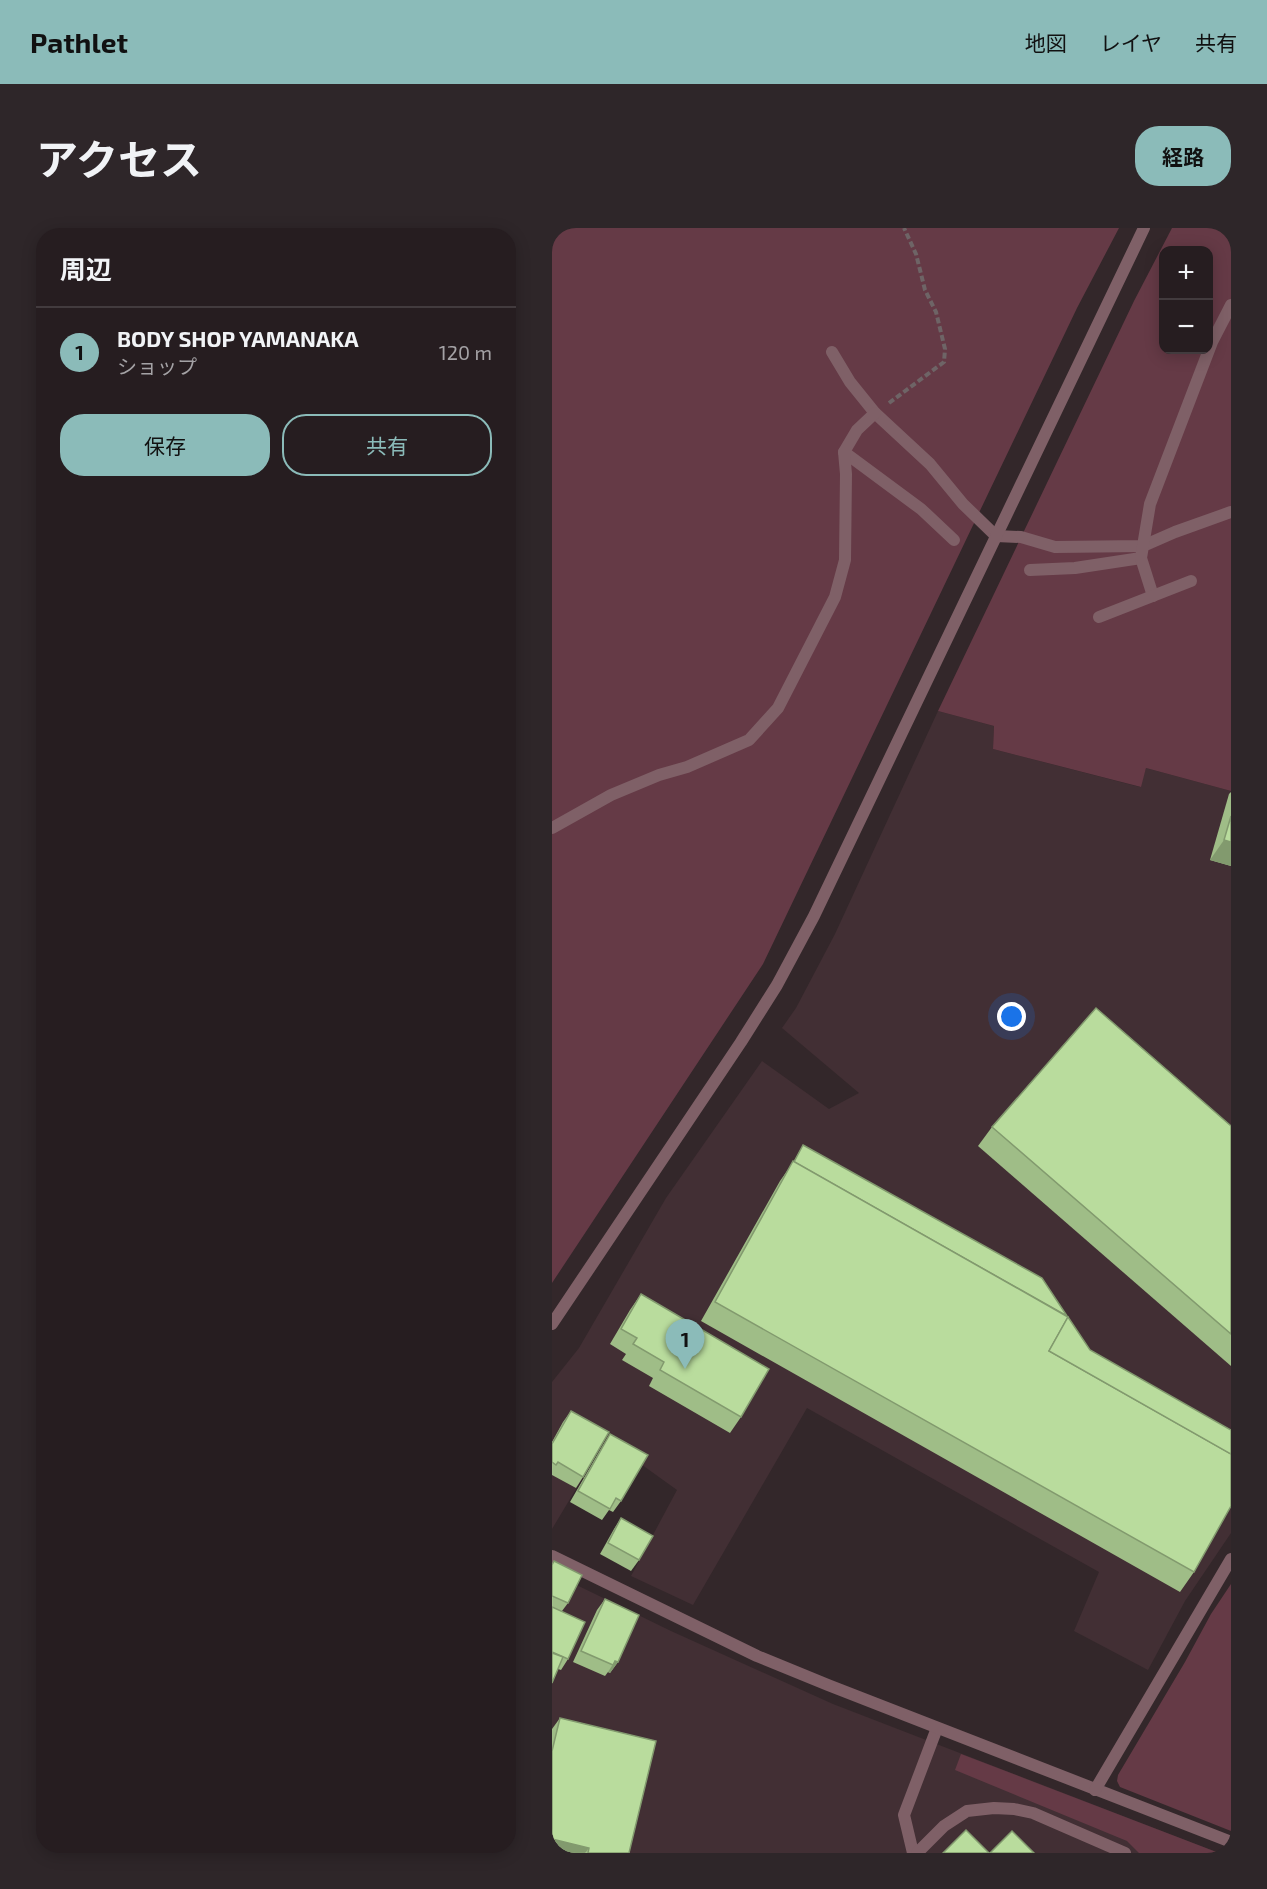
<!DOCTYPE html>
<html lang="ja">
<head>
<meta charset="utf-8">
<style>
	body { margin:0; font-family:"Exo 2","Noto Sans JP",sans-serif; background:#2e2629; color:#f1f3f6 }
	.controls { position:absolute; right:18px; top:18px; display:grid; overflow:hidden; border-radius:12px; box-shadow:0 3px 15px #0003 }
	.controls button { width:54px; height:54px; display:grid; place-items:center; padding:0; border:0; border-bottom:2px solid #423b3e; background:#261d20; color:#f1f3f6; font:30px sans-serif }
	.you { position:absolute; left:460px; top:789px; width:21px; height:21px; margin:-15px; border:4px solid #fff; border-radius:50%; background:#1a73e8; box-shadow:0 0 0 9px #1a73e833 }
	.badge { display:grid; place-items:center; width:39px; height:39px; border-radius:50%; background:#8bbbb9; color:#111; font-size:20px; font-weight:700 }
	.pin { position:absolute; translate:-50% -50px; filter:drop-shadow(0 2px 3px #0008) }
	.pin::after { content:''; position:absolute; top:32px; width:21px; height:18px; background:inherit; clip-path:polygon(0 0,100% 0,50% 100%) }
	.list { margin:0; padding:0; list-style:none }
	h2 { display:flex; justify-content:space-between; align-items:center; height:78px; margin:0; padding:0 24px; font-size:26px }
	h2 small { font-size:20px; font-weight:400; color:#a4a2a5 }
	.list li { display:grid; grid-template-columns:39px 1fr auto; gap:18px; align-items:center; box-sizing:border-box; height:90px; padding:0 24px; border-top:2px solid #423b3e }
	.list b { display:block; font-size:22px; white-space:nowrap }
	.list p { margin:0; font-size:20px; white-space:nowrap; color:#a4a2a5 }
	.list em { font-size:20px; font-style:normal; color:#a4a2a5 }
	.actions { display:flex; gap:12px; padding:18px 24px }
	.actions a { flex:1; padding:14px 0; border:2px solid #8bbbb9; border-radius:24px; text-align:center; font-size:21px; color:#8bbbb9 }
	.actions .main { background:#8bbbb9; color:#111 }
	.map { position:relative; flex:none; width:679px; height:1625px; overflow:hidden; border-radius:24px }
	header { display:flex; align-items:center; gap:36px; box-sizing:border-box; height:84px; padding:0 30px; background:#8bbbb9; color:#111 }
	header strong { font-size:28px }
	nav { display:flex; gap:33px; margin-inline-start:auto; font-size:21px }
	.intro { display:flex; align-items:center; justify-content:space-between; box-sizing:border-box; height:144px; padding:0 36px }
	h1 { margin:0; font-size:42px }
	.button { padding:15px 27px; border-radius:24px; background:#8bbbb9; color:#111; font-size:21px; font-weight:700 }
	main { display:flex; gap:36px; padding:0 36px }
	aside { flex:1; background:#261d20; border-radius:24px; box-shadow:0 3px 15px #0003 }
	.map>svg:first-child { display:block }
	.built { fill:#422f34 }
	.green { fill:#653a46; fill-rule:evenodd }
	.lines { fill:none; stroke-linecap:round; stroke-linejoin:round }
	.path { stroke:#6e6466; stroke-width:4; stroke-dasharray:6 3; stroke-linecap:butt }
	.service { stroke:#7f6067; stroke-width:12 }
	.minor { stroke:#7f6067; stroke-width:12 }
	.tertiary { stroke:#7f6067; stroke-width:12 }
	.wall { fill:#9fbd87 }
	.shaded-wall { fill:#829a6e }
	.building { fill:#b9dc9d; stroke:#829a6e; stroke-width:1.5 }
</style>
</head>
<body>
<header>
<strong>Pathlet</strong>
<nav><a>地図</a><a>レイヤ</a><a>共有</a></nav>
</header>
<div class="intro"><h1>アクセス</h1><a class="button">経路</a></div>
<main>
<aside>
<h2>周辺<small></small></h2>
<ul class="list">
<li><span class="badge">1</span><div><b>BODY SHOP YAMANAKA</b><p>ショップ</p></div><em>120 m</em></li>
</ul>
<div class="actions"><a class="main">保存</a><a>共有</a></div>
</aside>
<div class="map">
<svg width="679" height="1625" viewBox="0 0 679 1625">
	<rect width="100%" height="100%" fill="#33272a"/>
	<g class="built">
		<path d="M386,483L442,498L441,521L588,559L594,540L679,563V1305L633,1373L596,1442L522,1403L547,1344L255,1180L141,1377L79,1348L125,1262L54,1211L0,1301V1154L27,1120L114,970L210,833L277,881L307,865L230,800L244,780L283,706Z"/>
		<path d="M0,1345L119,1403L281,1476L667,1625H0Z"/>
	</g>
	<g class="green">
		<path d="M0,0H567L525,80L211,736L0,1055Z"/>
		<path d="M620,0H679V563L594,540L589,559L441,521L442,498L386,483L582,73ZM612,22H656V122H612Z"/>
		<path d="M679,1356V1603L568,1559L565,1553L566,1547L633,1434L659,1386Z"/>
		<path d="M409,1526L667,1625H587L575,1613L403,1542Z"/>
	</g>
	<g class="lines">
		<path class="path" d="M337,175L392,134L393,121L384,84L373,62L364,26L352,0"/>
		<g class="service">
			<path d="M280,124L298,154L323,185L378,236L411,276L444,308L469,309L503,319L591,318L623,304L679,284"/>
			<path d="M292,224L369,281L402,312"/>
			<path d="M478,342L523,340L589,330"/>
			<path d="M601,368L589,330L598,276L660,114L679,77"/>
			<path d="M547,389L639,353"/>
			<path d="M0,600L59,567L107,547L135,539L197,512L226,480L283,369L293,332L294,246L292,224L305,202L323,185"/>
			<path d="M361,1625L352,1587L385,1500"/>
			<path d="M365,1625L392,1598L415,1583L442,1580L462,1581L481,1585L573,1625"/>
		</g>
		<g class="minor">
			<path d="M0,1328L205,1428L276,1457L679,1614"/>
			<path d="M543,1562L679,1331"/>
		</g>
		<path class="tertiary" d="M0,1096L189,814L225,757L262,688L592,0"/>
	</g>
	<g class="wall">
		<path d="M679,564V638L658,632L677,566Z"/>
		<path d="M679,898V1138L426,918L440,899Z"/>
		<path d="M251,917L642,1344L628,1364L149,1093L228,953L242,933Z"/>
		<path d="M89,1066L189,1189L178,1205L97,1158L101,1150L70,1132L74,1126L58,1116L78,1082Z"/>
		<path d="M19,1183L31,1249L24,1260L0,1247V1214L11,1194Z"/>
		<path d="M58,1206L69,1273L61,1284L57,1282L50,1292L18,1274L51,1217Z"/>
		<path d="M69,1290L87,1332L79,1343L48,1326L62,1301Z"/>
		<path d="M2,1333L16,1375L10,1383L16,1431L9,1442L6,1441L0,1455V1336Z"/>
		<path d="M53,1371L66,1434L58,1445L56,1444L53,1448L21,1434L45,1382Z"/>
		<path d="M8,1490L77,1625H0V1501Z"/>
	</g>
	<g class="shaded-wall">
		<path d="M672,612L679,614V638L658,632Z"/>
		<path d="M63,1433L66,1434L58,1445L56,1444Z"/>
		<path d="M0,1611L37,1620L33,1625H0Z"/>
	</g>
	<g class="building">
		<path d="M679,588V614L672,612Z"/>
		<path d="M544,780L679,898V1106L440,899Z"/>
		<path d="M251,917L490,1050L515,1088L242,934Z"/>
		<path d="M241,933L516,1089L497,1123L679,1226V1278L642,1344L163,1074Z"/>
		<path d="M89,1066L217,1141L189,1189L108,1142L112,1134L81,1116L85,1110L69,1101Z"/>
		<path d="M516,1089L538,1122L679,1202V1226L497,1123Z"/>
		<path d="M19,1183L57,1204L31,1249L6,1234L4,1237L0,1234V1216Z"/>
		<path d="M58,1206L96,1227L69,1273L64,1270L58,1281L26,1263Z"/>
		<path d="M69,1290L101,1308L87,1332L56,1315Z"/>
		<path d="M2,1333L30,1347L16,1375L0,1368V1337Z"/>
		<path d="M53,1371L87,1387L66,1434L63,1433L61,1437L29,1423Z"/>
		<path d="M0,1379L33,1394L16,1431L0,1424Z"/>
		<path d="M0,1425L11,1429L0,1455Z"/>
		<path d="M8,1490L104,1513L77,1625H36L37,1620L0,1611V1523Z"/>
		<path d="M414,1602L437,1625H391Z"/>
		<path d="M460,1603L482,1625H438Z"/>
	</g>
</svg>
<div class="controls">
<button>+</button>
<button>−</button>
</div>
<div class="you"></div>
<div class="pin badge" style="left:133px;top:1141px">1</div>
</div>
</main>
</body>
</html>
